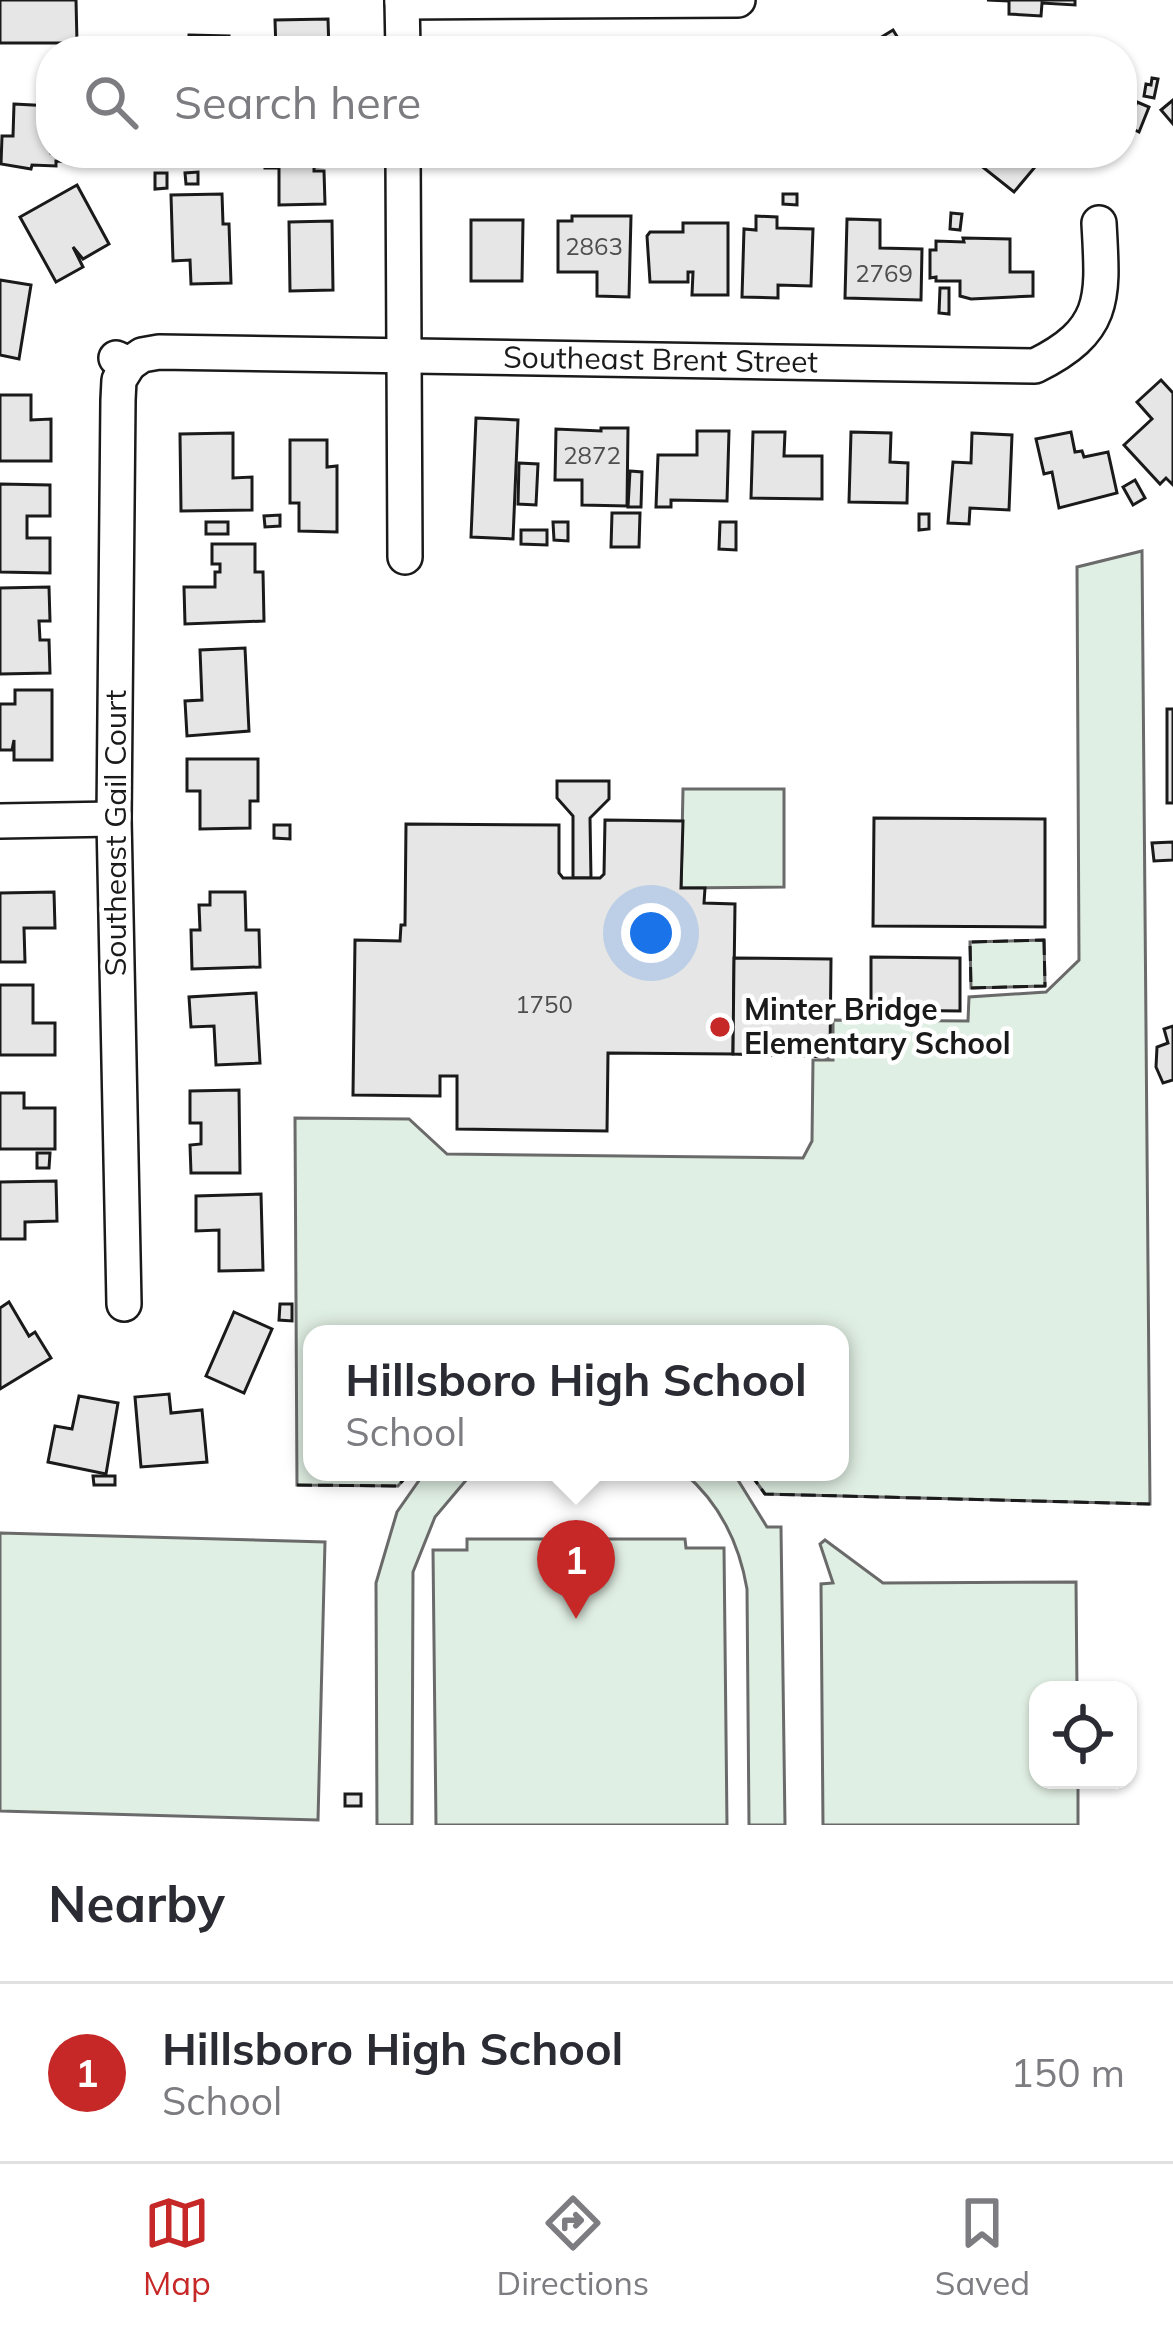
<!DOCTYPE html>
<html lang="en">
<head>
<meta charset="utf-8">
<style>
	body { margin:0; font-family:Mulish,sans-serif; background:#f2f2f3; color:#2b2b33 }
	.controls { position:absolute; right:36px; bottom:36px; display:grid; overflow:hidden; border-radius:24px; box-shadow:0 3px 9px #0004 }
	.controls button { width:108px; height:108px; display:grid; place-items:center; padding:0; border:0; border-bottom:3px solid #e1e1e2; background:#fff; color:#2b2b33; font:60px sans-serif }
	.you { position:absolute; left:651px; top:933px; width:42px; height:42px; margin:-30px; border:9px solid #fff; border-radius:50%; background:#1a73e8; box-shadow:0 0 0 18px #1a73e833 }
	.badge { display:grid; place-items:center; width:78px; height:78px; border-radius:50%; background:#c62828; color:#fff; font-size:39px; font-weight:700 }
	.pin { position:absolute; translate:-50% -99px; filter:drop-shadow(0 3px 6px #0008) }
	.pin::after { content:''; position:absolute; top:63px; width:42px; height:36px; background:inherit; clip-path:polygon(0 0,100% 0,50% 100%) }
	.popup { position:absolute; left:303px; top:1325px; width:546px; height:156px; box-sizing:border-box; display:grid; place-content:center; border-radius:24px; background:#fff; filter:drop-shadow(0 3px 9px #0005); font-size:39px; white-space:nowrap; color:#7c7c81 }
	.popup b { font-size:45px; color:#2b2b33 }
	.popup::after { content:''; position:absolute; left:50%; top:100%; margin-left:-24px; border:24px solid transparent; border-top-color:#fff }
	.list { margin:0; padding:0; list-style:none }
	h2 { display:flex; justify-content:space-between; align-items:center; height:156px; margin:0; padding:0 48px; font-size:51px }
	h2 small { font-size:39px; font-weight:400; color:#7c7c81 }
	.list li { display:grid; grid-template-columns:78px 1fr auto; gap:36px; align-items:center; box-sizing:border-box; height:180px; padding:0 48px; border-top:3px solid #e1e1e2 }
	.list b { display:block; font-size:45px; white-space:nowrap }
	.list p { margin:0; font-size:39px; white-space:nowrap; color:#7c7c81 }
	.list em { font-size:39px; font-style:normal; color:#7c7c81 }
	.icon { flex:none; width:66px; height:66px; fill:none; stroke:currentColor; stroke-width:2; stroke-linecap:round; stroke-linejoin:round }
	.map { position:relative; flex:none; width:1173px; height:1825px; overflow:hidden }
	.search { position:absolute; background:#fff; box-shadow:0 3px 9px #0004; left:36px; right:36px; top:36px; height:132px; display:flex; align-items:center; gap:30px; box-sizing:border-box; padding:0 42px; border-radius:48px; color:#7c7c81; font-size:45px }
	.sheet { height:336px; background:#fff }
	nav { display:flex; justify-content:space-around; align-items:center; box-sizing:border-box; height:168px; border-top:3px solid #e1e1e2; background:#fff; font-size:33px; color:#7c7c81 }
	nav a { display:grid; justify-items:center; gap:6px }
	nav .on { color:#c62828 }
	.map>svg:first-child { display:block }
	.green { fill:#e0efe3; stroke:#6a6a6a; stroke-width:3 }
	.building { fill:#e6e6e6; stroke:#1a1a1a; stroke-width:3 }
	.lines { fill:none; stroke-linecap:round; stroke-linejoin:round }
	.minor-casing { stroke:#1a1a1a; stroke-width:38 }
	.minor { stroke:#fff; stroke-width:33 }
	.fence { stroke:#1a1a1a; stroke-width:3; stroke-dasharray:15 6; stroke-linecap:butt }
	.poi-dot { fill:#c62828; stroke:#fff; stroke-width:4.5 }
	.labels { text-anchor:middle; stroke-width:9; stroke-linejoin:round; paint-order:stroke }
	.number-label { font-size:24px; fill:#4d4d4d }
	.street-label { font-size:30px; fill:#1a1a1a; stroke:#fff }
	.poi-label { font-size:30px; font-weight:bold; fill:#1a1a1a; stroke:#fff; text-anchor:start }
</style>
</head>
<body>
<div class="map">
<svg width="1173" height="1825" viewBox="0 0 1173 1825">
	<rect width="100%" height="100%" fill="#fff"/>
	<g class="green">
		<path d="M1142,551L1150,1504L765,1494L749,1472H840V1334H312V1472H410L398,1486L297,1485L295,1118L409,1119L447,1154L803,1158L812,1141L813,1060H833V1020L968,1021L969,997L1046,992L1079,960L1077,567Z"/>
		<path d="M683,789H784V887L681,888Z"/>
		<path d="M1044,940L1045,986L971,988L970,942Z"/>
		<path d="M425,1472H473L435,1517L413,1572L412,1825H377L376,1583L397,1512Z"/>
		<path d="M683,1472H733L767,1527H781L785,1825H749L747,1589C739,1542 720,1503 683,1472Z"/>
		<path d="M0,1533L325,1542L318,1820L0,1811Z"/>
		<path d="M467,1539H685L686,1548H724L727,1825H436L433,1550H467Z"/>
		<path d="M825,1540L883,1583L1076,1582L1077,1690H1038V1780H1078V1825H823L821,1584L833,1583L820,1544Z"/>
	</g>
	<g class="building">
		<path d="M0,0H76L77,43H0Z"/>
		<path d="M987,0H1075V5L1042,3L1041,16L1009,14V1Z"/>
		<path d="M328,19L329,51H276L275,20Z"/>
		<path d="M893,30L906,51H866L872,43Z"/>
		<path d="M189,35L229,36V51H188Z"/>
		<path d="M1122,65L1127,66L1125,138H1122Z"/>
		<path d="M1152,78L1158,79L1154,98L1144,96L1146,84L1151,85Z"/>
		<path d="M1173,100V124L1161,110Z"/>
		<path d="M1137,102L1149,107L1139,132L1127,126Z"/>
		<path d="M14,104L51,106V153H87V162L56,161V166L32,165L31,169L1,164L2,136H13Z"/>
		<path d="M265,153H334V166L314,167V171H324L325,204L279,205V168H265Z"/>
		<path d="M477,153H540L539,156L477,155Z"/>
		<rect x="755" y="153" width="72" height="10"/>
		<path d="M965,153H1018L1035,167L1014,192Z"/>
		<path d="M198,172V184H186L185,173Z"/>
		<path d="M155,173H167V188L155,189Z"/>
		<path d="M77,185L109,244L83,259L73,247L83,267L56,282L20,217Z"/>
		<path d="M222,194L223,224H229L231,283L191,284L190,260L173,261L171,195Z"/>
		<path d="M783,194H797V205L783,204Z"/>
		<path d="M951,213L962,214L960,230L950,229Z"/>
		<path d="M572,216H631L629,297L597,296V272H558V221H572Z"/>
		<path d="M756,216L777,217V228L813,229L811,286L778,285V298L742,297L744,229L756,230Z"/>
		<path d="M847,219L880,220V248L922,249L921,300L845,298Z"/>
		<path d="M471,220H523L522,281H471Z"/>
		<path d="M332,221L333,290L290,291L289,222Z"/>
		<path d="M683,223H728V295H692L693,272H688V282H650L647,236L650,232H683Z"/>
		<path d="M963,238L1010,239V272H1033V296L971,299L960,296V281H936V277L930,278V250H936V241L964,242Z"/>
		<path d="M0,280L31,285L19,359L0,355Z"/>
		<path d="M940,288H949V314L939,313Z"/>
		<path d="M1161,380L1173,393V485L1166,478L1160,484L1124,445L1152,419L1137,402Z"/>
		<path d="M0,395H31V420L51,419V461H0Z"/>
		<path d="M476,418L518,420L513,539L471,537Z"/>
		<path d="M601,428H628L627,506L582,505V480H555L556,429L601,431Z"/>
		<path d="M697,431H729L727,501L671,500V507H656L658,455H697Z"/>
		<path d="M753,432H785L784,456H822V499L751,498Z"/>
		<path d="M851,432L891,433L890,462L908,463L907,503L849,502Z"/>
		<path d="M1071,432L1075,452L1082,451L1084,457L1108,452L1117,493L1059,508L1052,472L1044,474L1036,439Z"/>
		<path d="M233,433V478L252,477V510L181,511L180,434Z"/>
		<path d="M972,433L1012,435L1009,510L970,508L969,524L948,523L953,462L971,463Z"/>
		<path d="M290,440H327V467L337,466V532L299,531V503H290Z"/>
		<path d="M519,463L538,464L536,505L518,504Z"/>
		<path d="M630,471L642,472L641,507H628Z"/>
		<path d="M1135,480L1145,498L1133,505L1123,487Z"/>
		<path d="M0,484L50,485V516H27V538H50V573L0,572Z"/>
		<path d="M612,513H640L639,547H611Z"/>
		<path d="M919,514H929V529L919,530Z"/>
		<path d="M280,515V526L265,527L264,516Z"/>
		<rect x="206" y="522" width="22" height="12"/>
		<path d="M553,522H568V541L554,540Z"/>
		<path d="M720,522H736V550L719,549Z"/>
		<path d="M521,530H547V545L521,544Z"/>
		<path d="M212,544H255V572H263L264,621L185,624L184,587H215V572H220V564H212Z"/>
		<path d="M49,587L50,621H39L40,640H49L50,673L0,674V588Z"/>
		<path d="M245,648L249,731L187,736L185,701L202,700L200,650Z"/>
		<path d="M15,690H52V760H14V740L12,750H0V704H15Z"/>
		<rect x="1167" y="709" width="6" height="94"/>
		<path d="M187,759H258V801H250V828L200,829V791H187Z"/>
		<path d="M557,781H609V799L590,818L591,878H573V816L557,798Z"/>
		<path d="M874,818L1045,819V927L873,926Z"/>
		<path d="M605,820L683,821L681,888H705L704,903L735,904L733,1054L608,1053L607,1131L457,1129V1076H440V1096L353,1095L355,940L400,941L401,925H405L406,824L559,825V873L563,878H600L604,874Z"/>
		<path d="M274,825H290V839L274,838Z"/>
		<path d="M1173,842V860L1154,861L1152,843Z"/>
		<path d="M54,892L55,928H24L25,962H0V893Z"/>
		<path d="M210,892H245L246,930H259L260,967L192,969L191,930H200L199,905H210Z"/>
		<path d="M871,957L960,958V1011L871,1010Z"/>
		<path d="M734,958L831,959L830,1057L733,1054Z"/>
		<path d="M0,985H33V1023H55V1055H0Z"/>
		<path d="M256,993L260,1063L216,1065L214,1026L191,1027L189,997Z"/>
		<path d="M1173,1026V1080L1163,1083L1156,1067L1157,1047L1168,1043L1164,1029Z"/>
		<path d="M239,1090L240,1173H191L190,1145L201,1144V1123H190V1091Z"/>
		<path d="M0,1093H24V1108H55V1149H0Z"/>
		<path d="M37,1153H50L49,1168H37Z"/>
		<path d="M56,1181L57,1221L25,1222V1239H0V1182Z"/>
		<path d="M261,1194L263,1270L219,1271V1230L196,1231V1196Z"/>
		<path d="M9,1302L29,1336L35,1332L51,1358L0,1389V1308Z"/>
		<path d="M280,1304H292V1321L279,1320Z"/>
		<path d="M234,1312L272,1329L244,1393L206,1376Z"/>
		<path d="M169,1394L171,1413L202,1410L207,1462L141,1467L135,1397Z"/>
		<path d="M79,1396L118,1403L106,1474L48,1462L55,1426L72,1429Z"/>
		<path d="M93,1476H115V1485H94Z"/>
		<rect x="345" y="1794" width="16" height="12"/>
	</g>
	<g class="lines">
		<defs>
			<g id="minor">
				<path d="M402,0L403,51"/>
				<path d="M402,2L738,0"/>
				<path d="M403,153L405,557"/>
				<path id="s1" d="M116,358L129,364L142,355L159,352L1035,366C1108,330 1103,297 1099,223"/>
				<path d="M0,821L114,819"/>
				<path d="M124,1304L114,819L118,400L119,380L129,364"/>
			</g>
		</defs>
		<use href="#minor" class="minor-casing"/>
		<use href="#minor" class="minor"/>
		<g class="fence">
			<path d="M1044,940L1045,986L971,988L970,942Z"/>
			<path d="M749,1472L765,1494L1150,1504"/>
			<path d="M297,1485L398,1486L410,1472"/>
		</g>
	</g>
	<circle class="poi-dot" cx="720" cy="1027" r="12"/>
	<g class="labels">
		<g class="number-label">
			<text x="594" y="255">2863</text>
			<text x="884" y="282">2769</text>
			<text x="592" y="464">2872</text>
			<text x="544" y="1013">1750</text>
		</g>
		<g class="street-label">
			<text dy="10" stroke="none"><textPath href="#s1" startOffset="549">Southeast Brent Street</textPath></text>
			<text transform="translate(116 833) rotate(-90)" y="10">Southeast Gail Court</text>
		</g>
		<g class="poi-label">
			<text x="744" y="1020">Minter Bridge<tspan x="744" dy="34">Elementary School</tspan></text>
		</g>
	</g>
</svg>
<div class="controls">
<button><svg class="icon" aria-label="locate" viewBox="0 0 24 24"><circle cx="12" cy="12" r="6"/><path d="M12 2v4M12 18v4M2 12h4M18 12h4"/></svg></button>
</div>
<div class="you"></div>
<div class="pin badge" style="left:576px;top:1619px">1</div>
<div class="popup"><b>Hillsboro High School</b>School</div>
<div class="search"><svg class="icon" aria-label="search" viewBox="0 0 24 24"><circle cx="10" cy="10" r="6"/><path d="M15 15l6 6"/></svg>Search here</div>
</div>
<section class="sheet">
<h2>Nearby<small></small></h2>
<ul class="list">
<li><span class="badge">1</span><div><b>Hillsboro High School</b><p>School</p></div><em>150 m</em></li>
</ul>
</section>
<nav>
<a class="on"><svg class="icon" aria-label="map" viewBox="0 0 24 24"><path d="M3 6l6-2 6 2 6-2v14l-6 2-6-2-6 2zM9 4v14M15 6v14"/></svg>Map</a>
<a><svg class="icon" aria-label="directions" viewBox="0 0 24 24"><path d="M12 3l9 9-9 9-9-9zM9 14v-3h6M13 9l2 2-2 2"/></svg>Directions</a>
<a><svg class="icon" aria-label="saved" viewBox="0 0 24 24"><path d="M7 4h10v16l-5-4-5 4z"/></svg>Saved</a>
</nav>
</body>
</html>
